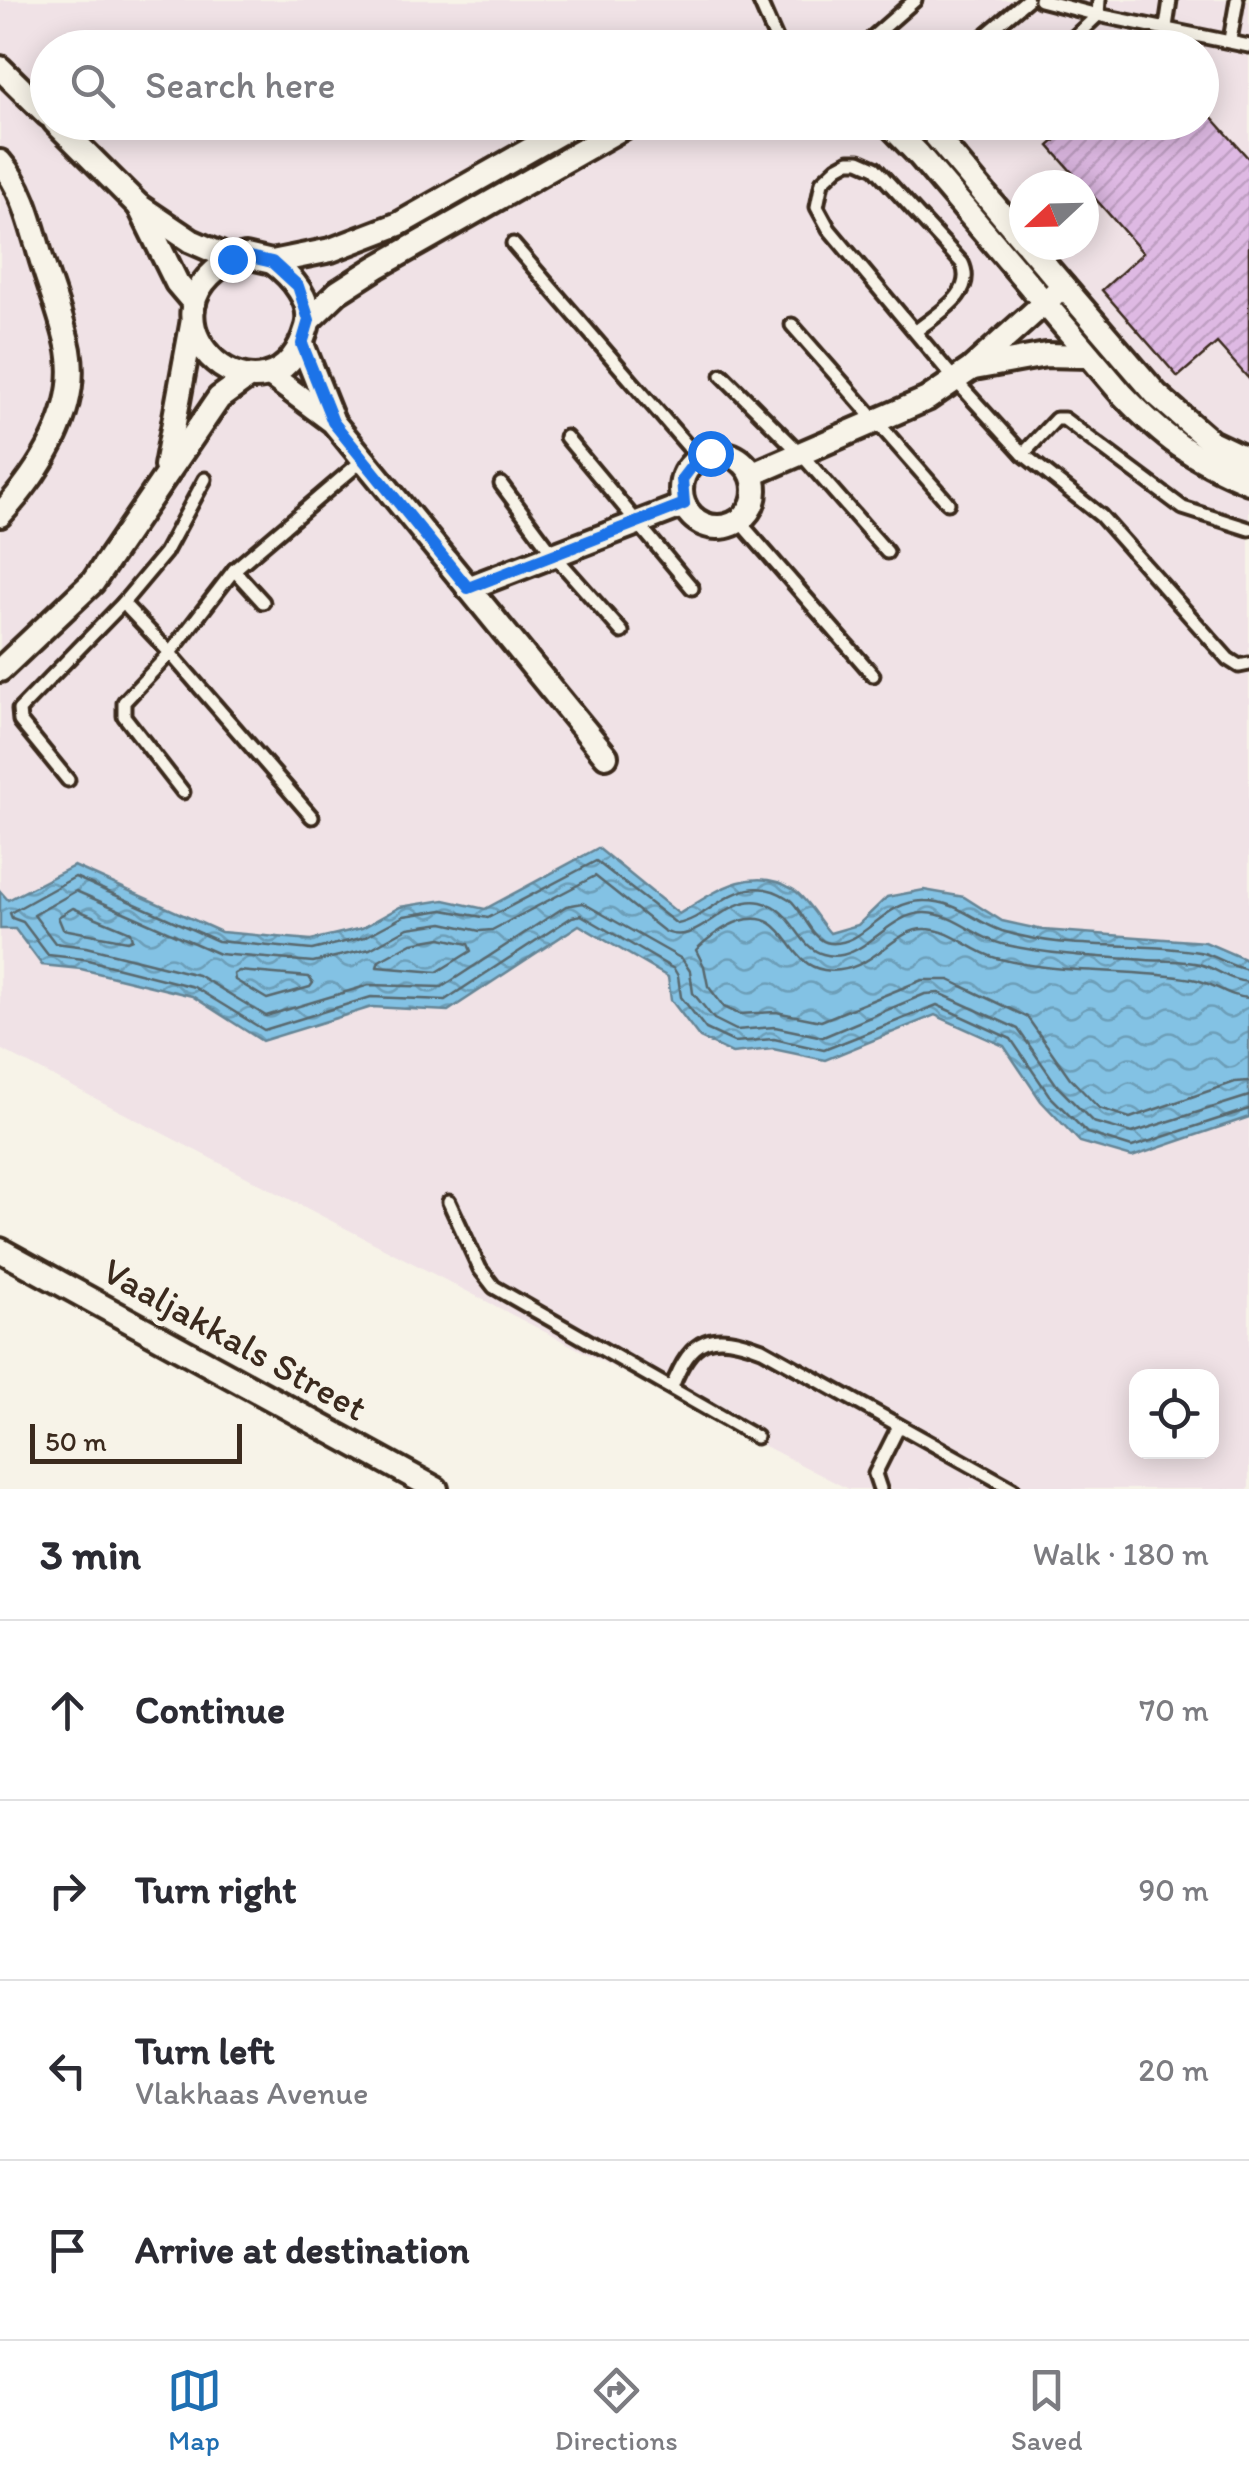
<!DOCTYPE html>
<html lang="en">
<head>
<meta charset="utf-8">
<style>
	body { margin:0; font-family:Itim,sans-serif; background:#f2f2f3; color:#2b2b33 }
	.controls { position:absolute; right:30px; bottom:30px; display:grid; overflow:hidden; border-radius:20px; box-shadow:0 5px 25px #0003 }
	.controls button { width:90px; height:90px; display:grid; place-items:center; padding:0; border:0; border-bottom:2px solid #e1e1e2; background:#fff; color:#2b2b33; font:50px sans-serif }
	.compass { position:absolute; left:1009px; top:170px; width:90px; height:90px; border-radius:50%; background:#fff; box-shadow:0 5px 25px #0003; rotate:248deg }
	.scale { position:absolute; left:30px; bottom:25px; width:212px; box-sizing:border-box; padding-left:10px; border:5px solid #3b2a1e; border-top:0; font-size:28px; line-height:35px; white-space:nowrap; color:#3b2a1e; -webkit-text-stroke:8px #f7f3e8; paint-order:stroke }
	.stop { position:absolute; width:30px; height:30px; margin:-22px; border:8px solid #1a73e8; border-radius:50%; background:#fff }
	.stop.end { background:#1a73e8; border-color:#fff; box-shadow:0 2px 10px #0008 }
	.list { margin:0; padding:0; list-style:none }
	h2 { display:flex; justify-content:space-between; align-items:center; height:130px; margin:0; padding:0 40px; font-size:42px }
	h2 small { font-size:32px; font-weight:400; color:#7c7c81 }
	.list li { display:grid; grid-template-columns:65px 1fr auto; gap:30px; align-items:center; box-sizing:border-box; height:180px; padding:0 40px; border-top:2px solid #e1e1e2 }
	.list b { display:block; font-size:38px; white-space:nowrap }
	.list p { margin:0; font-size:32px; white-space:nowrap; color:#7c7c81 }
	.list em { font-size:32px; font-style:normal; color:#7c7c81 }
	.icon { flex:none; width:55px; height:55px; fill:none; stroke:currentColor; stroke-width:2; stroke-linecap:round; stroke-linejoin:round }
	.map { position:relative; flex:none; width:1249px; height:1489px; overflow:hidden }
	.search { position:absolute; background:#fff; box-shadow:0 5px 25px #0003; left:30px; right:30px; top:30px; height:110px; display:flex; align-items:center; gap:25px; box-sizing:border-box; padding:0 35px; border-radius:55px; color:#7c7c81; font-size:38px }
	.sheet { height:850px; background:#fff }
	nav { display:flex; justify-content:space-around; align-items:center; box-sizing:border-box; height:140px; border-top:2px solid #e1e1e2; background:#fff; font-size:28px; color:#7c7c81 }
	nav a { display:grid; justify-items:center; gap:5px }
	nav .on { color:#1f6fb2 }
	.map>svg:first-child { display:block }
	.built { fill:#f0e2e6; fill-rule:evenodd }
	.water { fill:url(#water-waves); stroke:#668595; stroke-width:2.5 }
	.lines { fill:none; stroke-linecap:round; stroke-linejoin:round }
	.shore { stroke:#58676d; stroke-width:2.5 }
	.building { fill:url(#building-hatch); stroke:#3b2a1e; stroke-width:2.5 }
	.service-casing { stroke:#3b2a1e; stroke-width:19 }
	.minor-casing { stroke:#3b2a1e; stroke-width:30 }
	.service { stroke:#f7f3e8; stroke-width:11 }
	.minor { stroke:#f7f3e8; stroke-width:22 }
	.route { stroke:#1a73e8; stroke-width:12 }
	.labels { text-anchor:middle; stroke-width:10; stroke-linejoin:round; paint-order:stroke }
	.street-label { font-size:38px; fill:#3b2a1e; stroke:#f7f3e8 }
</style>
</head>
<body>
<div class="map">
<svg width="1249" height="1489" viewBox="0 0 1249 1489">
	<defs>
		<pattern id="water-waves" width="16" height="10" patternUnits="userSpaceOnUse" patternTransform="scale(2.5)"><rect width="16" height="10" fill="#83c2e4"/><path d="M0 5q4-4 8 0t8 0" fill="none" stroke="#6c9eb8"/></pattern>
		<pattern id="building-hatch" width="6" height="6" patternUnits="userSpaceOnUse" patternTransform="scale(2.5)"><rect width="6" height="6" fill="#deb9e3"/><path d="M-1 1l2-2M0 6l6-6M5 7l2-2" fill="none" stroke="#bf9fc2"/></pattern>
	</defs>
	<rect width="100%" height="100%" fill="#f7f3e8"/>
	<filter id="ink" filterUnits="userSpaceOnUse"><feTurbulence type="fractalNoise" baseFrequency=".01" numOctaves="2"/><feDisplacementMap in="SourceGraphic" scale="20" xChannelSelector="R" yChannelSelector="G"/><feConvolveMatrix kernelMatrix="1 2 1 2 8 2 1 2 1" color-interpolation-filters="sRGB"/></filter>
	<g filter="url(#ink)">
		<path class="built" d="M0,0H1249V1489H848L0,1049ZM48,48H1202V122H48ZM1024,185H1084V245H1024ZM1136,1376H1212V1452H1136Z"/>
		<path class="water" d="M598,848L679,914C714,892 753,863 794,890C808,900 819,921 830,933L858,925L887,897L924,890L964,897L1002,921L1043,930L1205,942L1249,961V1117L1132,1157L1080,1142L1041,1101L1004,1046L935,1015L825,1060L773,1049L732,1053L700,1038L671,1000L668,977L579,925L448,1011L372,1007L262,1041L192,996L81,969L42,965L15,929H0V891L8,900L74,866L221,932L311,940L362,928L400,907L444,900L485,909Z"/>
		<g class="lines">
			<g class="shore">
				<path d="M73,908L130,932L132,939L127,941L63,929L58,917Z"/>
				<path d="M441,938L468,944L471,951L437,972L377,967L379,961L412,943Z"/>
				<path d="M1249,970C1231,968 1217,955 1199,952C1134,941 1065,951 1002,931C973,921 958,901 925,901C882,900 866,946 830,943C812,942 802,908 789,899C741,866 713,918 677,924L596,861L488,918L443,910L404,916L365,937L312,950L218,941L75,877L10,913L12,918L23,922L48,955L84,959L194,987L264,1030L371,997L445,1000L572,917L581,915L674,969L678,976L681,997L706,1029L734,1042L774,1039L824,1050L937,1005L1011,1039L1049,1095L1087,1133L1132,1147L1249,1109"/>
				<path d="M239,971L309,977L313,983L310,987L267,999L235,980L234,974Z"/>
				<path d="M1249,982C1231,982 1217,968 1199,964C1183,960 1163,961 1146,960C1098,957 1050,955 1002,944C974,937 956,914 925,913C887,912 862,966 823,954C797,947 794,909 761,902C724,894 699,949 664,931L595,876L492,930L480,931L443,923L408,928L370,949L313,962L219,954L76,891L34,915L55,943L86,947L198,975L266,1016L369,985L442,987L566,906L583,903L682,959L690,971L693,993L714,1019L736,1030L775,1027L823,1037L925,994L939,993L1018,1029L1058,1087L1093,1122L1132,1133L1249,1096"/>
				<path d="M1249,998C1228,997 1212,982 1192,979C1127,968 1060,975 996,958C970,951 954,930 926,929C893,927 871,977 824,970C784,964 789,907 740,921C725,926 706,939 696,950L704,966L708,986L724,1007L739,1014L776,1012L821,1021L922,980H949L1027,1017L1070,1078L1099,1108L1130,1118L1235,1082L1249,1081"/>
			</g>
		</g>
		<path class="building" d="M1202,106L1249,159V379L1217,343L1178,377L1102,290L1143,253L1049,146L1076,122H1202Z"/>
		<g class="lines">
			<defs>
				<g id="service">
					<path d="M759,0L780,48"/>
					<path d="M1040,0L1098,15L1063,48"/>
					<path d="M1099,0L1098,15L1249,46"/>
					<path d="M1166,27L1170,0"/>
					<path d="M873,37L915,0"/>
					<path d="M1230,40L1237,0"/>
					<path d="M970,48L1027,0"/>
					<path d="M513,244L698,458"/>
					<path d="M792,325L948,503"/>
					<path d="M915,332C936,314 977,294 962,263L875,168L859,161H849L838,167L822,182L817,207L829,229L956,381L1023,454L1101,516L1228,659L1239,666L1249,664"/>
					<path d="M722,375L801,454L887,552"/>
					<path d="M566,437L692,588"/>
					<path d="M1023,454L1056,419H1064L1183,508L1249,529"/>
					<path d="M501,484L554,555L622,632"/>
					<path d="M739,521L873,675"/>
					<path d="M234,570L263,602"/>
					<path d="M123,603L170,653L312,817"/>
					<path d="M68,780L20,721L19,710L123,603L165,553L205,479"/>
					<path d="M183,792L124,716V702L170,653L234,570L364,459"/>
					<path d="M449,1202L480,1269L494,1287L756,1437"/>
					<path d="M672,1387C692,1336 711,1330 762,1349L1013,1489"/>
					<path d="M880,1489L875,1474L899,1426"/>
				</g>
				<g id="minor">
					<path d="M0,68L48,115"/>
					<path d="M55,122L139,206L191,241L232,259L246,256L272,262L331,250L399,224L579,122"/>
					<path d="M887,122L919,155L1122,394C1164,438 1192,459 1249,482"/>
					<path d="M924,122L1024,241"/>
					<path d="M0,162C24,189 32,228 42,261C51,290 63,320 69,350C80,411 39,473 0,515"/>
					<path d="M139,206L177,283L194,303"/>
					<path d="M1028,245L1156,394L1211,442L1249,460"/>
					<path d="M232,259C122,321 272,447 307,327C314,301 291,276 272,262"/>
					<path d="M309,320L338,292L377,267L633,122"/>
					<path d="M302,344L332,419"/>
					<path d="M974,368L1046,355L1089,356"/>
					<path d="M270,375L333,422L606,756"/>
					<circle cx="718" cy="490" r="37"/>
					<path d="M166,466L192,325"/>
					<path d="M753,474L927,399L971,369L1063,286"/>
					<path d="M468,588L684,505"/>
					<path d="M0,670L93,582L219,398L248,377"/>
					<path d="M0,1250L436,1489"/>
				</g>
			</defs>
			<use href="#service" class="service-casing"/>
			<use href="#minor" class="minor-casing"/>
			<use href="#service" class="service"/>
			<use href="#minor" class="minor"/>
		</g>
	</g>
	<g class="lines" filter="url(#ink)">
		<path class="route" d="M232,259L246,256L272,262L298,286L309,320L302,344L333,422L468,588L684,504L682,479L698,458L710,453"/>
	</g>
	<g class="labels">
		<g class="street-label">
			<text transform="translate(235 1339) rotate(29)" y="13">Vaaljakkals Street</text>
		</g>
	</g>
</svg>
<div class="controls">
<button><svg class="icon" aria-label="locate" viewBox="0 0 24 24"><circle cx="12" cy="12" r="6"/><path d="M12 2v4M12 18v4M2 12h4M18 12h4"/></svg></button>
</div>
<svg class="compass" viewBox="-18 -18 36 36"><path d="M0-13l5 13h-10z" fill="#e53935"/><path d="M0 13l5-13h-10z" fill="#7c7c81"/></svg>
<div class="scale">50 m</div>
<div class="stop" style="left:710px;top:453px"></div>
<div class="stop end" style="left:232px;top:259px"></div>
<div class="search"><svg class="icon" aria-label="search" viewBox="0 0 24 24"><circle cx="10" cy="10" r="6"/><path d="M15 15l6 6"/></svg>Search here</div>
</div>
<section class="sheet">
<h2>3 min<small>Walk · 180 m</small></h2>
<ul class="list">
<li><svg class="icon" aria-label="ahead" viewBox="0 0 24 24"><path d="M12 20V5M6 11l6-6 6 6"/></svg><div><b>Continue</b></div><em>70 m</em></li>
<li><svg class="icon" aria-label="right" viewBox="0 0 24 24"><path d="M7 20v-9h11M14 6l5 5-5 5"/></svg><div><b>Turn right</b></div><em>90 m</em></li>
<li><svg class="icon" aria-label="left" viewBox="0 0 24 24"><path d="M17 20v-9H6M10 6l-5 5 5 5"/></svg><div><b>Turn left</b><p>Vlakhaas Avenue</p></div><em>20 m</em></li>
<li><svg class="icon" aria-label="arrive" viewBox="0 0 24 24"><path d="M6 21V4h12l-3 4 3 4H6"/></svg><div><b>Arrive at destination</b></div></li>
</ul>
</section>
<nav>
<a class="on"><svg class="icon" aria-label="map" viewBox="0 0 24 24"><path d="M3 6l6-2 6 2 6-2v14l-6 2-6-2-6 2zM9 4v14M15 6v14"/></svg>Map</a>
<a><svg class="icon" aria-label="directions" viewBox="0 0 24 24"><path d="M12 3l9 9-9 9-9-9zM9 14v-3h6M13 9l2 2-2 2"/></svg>Directions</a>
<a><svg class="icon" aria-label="saved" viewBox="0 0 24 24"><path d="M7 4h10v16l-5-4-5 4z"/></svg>Saved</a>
</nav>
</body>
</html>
